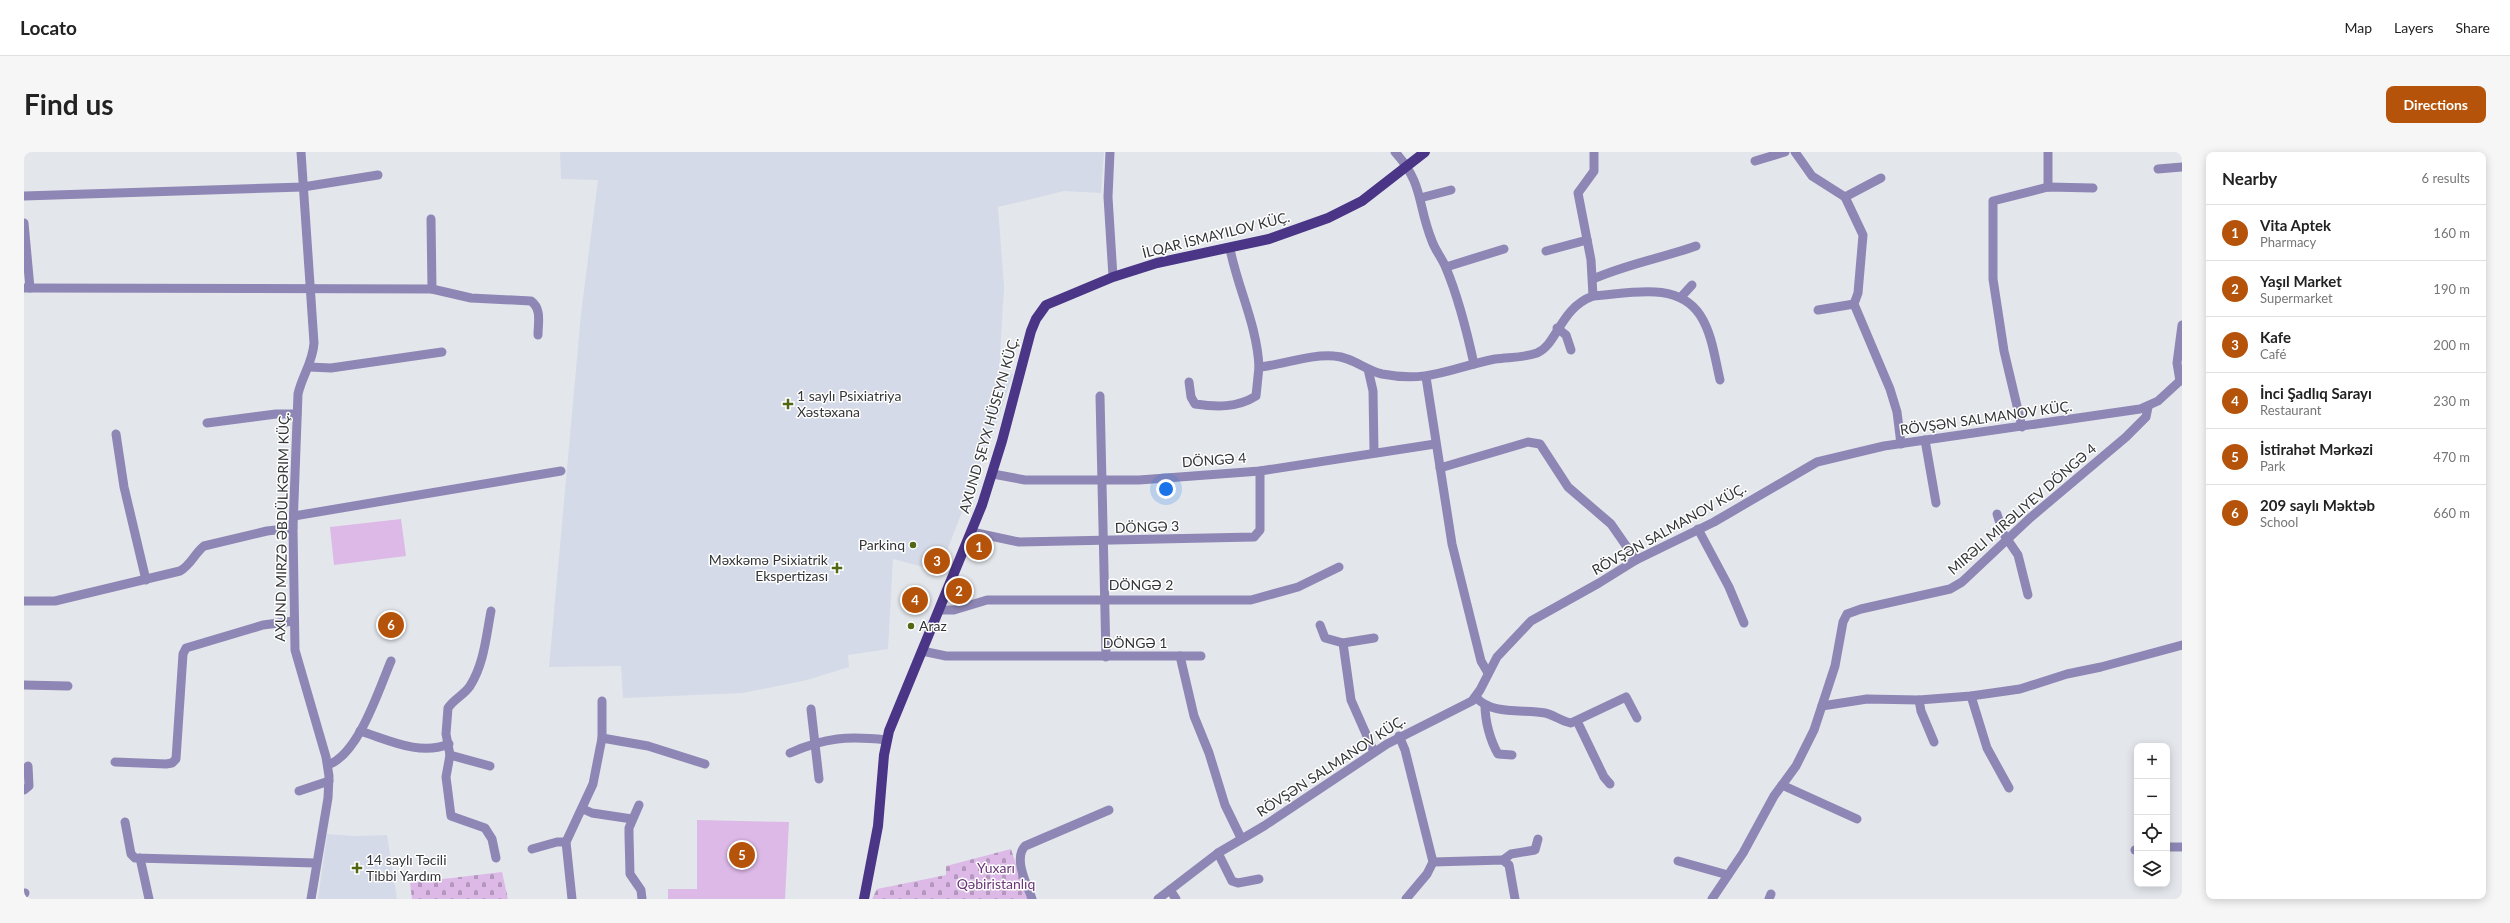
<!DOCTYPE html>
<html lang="en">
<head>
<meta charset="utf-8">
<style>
	body { margin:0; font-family:Lato,sans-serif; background:#f6f6f6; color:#222 }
	.controls { position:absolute; right:12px; bottom:12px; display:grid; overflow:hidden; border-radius:8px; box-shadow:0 2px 10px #0003 }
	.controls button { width:36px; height:36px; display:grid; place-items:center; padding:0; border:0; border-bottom:1px solid #e0e0e0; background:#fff; color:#222; font:20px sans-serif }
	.you { position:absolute; left:1142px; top:337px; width:14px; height:14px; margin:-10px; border:3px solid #fff; border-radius:50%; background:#1a73e8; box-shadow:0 0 0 6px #1a73e833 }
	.badge { display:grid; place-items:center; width:26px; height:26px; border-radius:50%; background:#b45309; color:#fff; font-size:13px; font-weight:700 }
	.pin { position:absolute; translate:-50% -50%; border:2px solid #fff; box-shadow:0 1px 4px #0006 }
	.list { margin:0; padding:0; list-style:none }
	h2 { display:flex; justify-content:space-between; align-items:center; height:52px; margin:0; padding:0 16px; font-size:17px }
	h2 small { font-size:13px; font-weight:400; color:#767676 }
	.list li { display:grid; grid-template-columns:26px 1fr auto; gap:12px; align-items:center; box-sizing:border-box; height:56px; padding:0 16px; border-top:1px solid #e0e0e0 }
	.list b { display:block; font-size:15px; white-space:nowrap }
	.list p { margin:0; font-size:13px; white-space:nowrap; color:#767676 }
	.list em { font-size:13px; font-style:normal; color:#767676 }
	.icon { flex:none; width:22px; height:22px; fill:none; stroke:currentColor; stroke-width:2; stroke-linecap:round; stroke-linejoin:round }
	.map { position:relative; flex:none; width:2158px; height:747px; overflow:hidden; border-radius:8px }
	header { display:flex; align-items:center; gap:24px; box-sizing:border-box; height:56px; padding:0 20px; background:#fff; border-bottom:1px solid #e0e0e0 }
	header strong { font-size:19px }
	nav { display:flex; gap:22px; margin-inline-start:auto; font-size:14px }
	.intro { display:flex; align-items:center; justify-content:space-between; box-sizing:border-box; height:96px; padding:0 24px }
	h1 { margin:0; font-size:28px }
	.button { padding:10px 18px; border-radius:8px; background:#b45309; color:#fff; font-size:14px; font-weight:700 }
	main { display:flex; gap:24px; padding:0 24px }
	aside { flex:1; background:#fff; border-radius:8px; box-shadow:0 2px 10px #0003 }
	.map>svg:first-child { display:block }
	.built { fill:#d4dae7 }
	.cemetery { fill:url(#cemetery-stones) }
	.park { fill:#ddb9e7 }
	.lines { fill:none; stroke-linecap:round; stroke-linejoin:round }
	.minor { stroke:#8e87b5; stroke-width:9 }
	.major { stroke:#4a3586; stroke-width:10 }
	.poi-dot { fill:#526713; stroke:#fff; stroke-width:1.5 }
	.labels { text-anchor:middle; stroke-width:3; stroke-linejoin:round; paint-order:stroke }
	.street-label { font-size:14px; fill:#343537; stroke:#fff }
	.poi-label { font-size:14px; fill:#343537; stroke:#fff; text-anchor:start }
	.park-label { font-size:14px; fill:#693377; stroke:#fff }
</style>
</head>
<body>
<header>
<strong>Locato</strong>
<nav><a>Map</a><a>Layers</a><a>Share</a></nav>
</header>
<div class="intro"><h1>Find us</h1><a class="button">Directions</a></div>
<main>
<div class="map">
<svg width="2158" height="747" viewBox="0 0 2158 747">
	<defs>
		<pattern id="cemetery-stones" width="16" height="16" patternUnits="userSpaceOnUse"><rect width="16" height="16" fill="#ddb9e7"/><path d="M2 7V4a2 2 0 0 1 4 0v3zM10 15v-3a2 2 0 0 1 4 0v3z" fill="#b497bc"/></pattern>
	</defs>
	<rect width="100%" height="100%" fill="#e3e7ec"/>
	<g class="built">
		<path d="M536,0H1080L1077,41L1040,39L974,55L980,135L975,220L989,222L969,281L915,419L869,407L864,497L824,503L825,515L783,528L719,541L599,546L597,514L525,515L557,162L574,28L537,27Z"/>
		<path d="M303,682L330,684L363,683L373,747H294Z"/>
	</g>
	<g class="cemetery">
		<path d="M987,697L1003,747H848L853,737L922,723V714Z"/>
		<path d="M478,720L484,747H388L386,731Z"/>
	</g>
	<g class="park">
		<path d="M377,367L382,404L310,413L306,375Z"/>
		<path d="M673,668L765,670L761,747H644V737H673Z"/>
	</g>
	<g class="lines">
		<g class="minor">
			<path d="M277,0L290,191C289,210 278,224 274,242L269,376L271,498L302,605L305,624L304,646L287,747"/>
			<path d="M1086,0L1084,45L1089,125"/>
			<path d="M1371,0C1400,32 1393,52 1408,89C1411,98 1418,106 1422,116C1435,147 1443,180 1450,212"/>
			<path d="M1771,0L1788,24L1821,45L1839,83L1834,141L1830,152L1866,237L1873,260L1877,292"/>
			<path d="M2024,0V35"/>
			<path d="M1731,9L1761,0"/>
			<path d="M2134,17L2158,15"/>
			<path d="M0,44L279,35L354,23"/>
			<path d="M1821,45L1857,26"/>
			<path d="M1396,46L1427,38"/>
			<path d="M407,67L408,137"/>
			<path d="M0,71L6,136"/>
			<path d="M1206,97C1214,137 1233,173 1235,215C1259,213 1285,202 1310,204C1328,205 1341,218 1358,222C1406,231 1426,216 1471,207C1485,205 1499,206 1513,201C1533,193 1536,156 1569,144C1604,142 1653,128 1676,163C1688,181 1691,207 1696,228"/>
			<path d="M1522,99L1563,88"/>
			<path d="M1422,115L1480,97"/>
			<path d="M1569,127C1603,112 1638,106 1672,94"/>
			<path d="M0,136L408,137L447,146L507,149C518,157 514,171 514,183"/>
			<path d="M1569,144L1567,108L1554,41L1570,19V0"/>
			<path d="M1657,145L1668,133"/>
			<path d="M1794,158L1830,152"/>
			<path d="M1533,176L1542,183L1547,198"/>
			<path d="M285,215L307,216L418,200"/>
			<path d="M1344,217L1349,239L1350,300"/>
			<path d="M1402,225L1428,392L1457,509L1464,521"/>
			<path d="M2156,229L2153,211L2158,173"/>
			<path d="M1165,230L1167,245L1171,252C1192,255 1213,256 1232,244L1235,215"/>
			<path d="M1076,244L1082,505"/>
			<path d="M183,271L252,262H273"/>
			<path d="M1998,275L1980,199L1969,127V49L2024,35L2069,36"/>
			<path d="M92,282L100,335L122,428"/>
			<path d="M1901,288L1912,351"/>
			<path d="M1416,316L1504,290L1516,292L1544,335L1587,372L1612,408"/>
			<path d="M969,322L1001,328H1115L1236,319L1411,292"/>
			<path d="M1973,362L1979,381L1994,403L2004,443"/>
			<path d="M270,364L537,319"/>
			<path d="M1674,377L1705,435L1720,471"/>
			<path d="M948,380L995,390L1230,385L1236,378V319"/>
			<path d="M0,449H31L156,419C167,413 170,402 180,394L243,379L269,376"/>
			<path d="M915,458H930L963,448H1227L1274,435L1315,415"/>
			<path d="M467,459C462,485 460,512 446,534C440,543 430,547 424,556L422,582L426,603L422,625L427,664L461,676L468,687L472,706"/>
			<path d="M1296,473L1301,486L1319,491L1327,548L1350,600"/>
			<path d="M1319,491L1350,486"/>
			<path d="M898,499L922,504H1156L1170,564L1185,601L1201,653L1217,686"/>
			<path d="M1156,504H1177"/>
			<path d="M0,533L44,534"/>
			<path d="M1947,544L1963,596L1985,636"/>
			<path d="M1452,545C1466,563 1500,557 1521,561C1530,563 1537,569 1547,571L1602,545L1613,566"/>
			<path d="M1895,548L1897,559L1910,590"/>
			<path d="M1461,553C1461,569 1466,588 1474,602L1488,603"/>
			<path d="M1798,554L1843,547L1895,548L1947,544L1996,537L2043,522L2077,515L2158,493"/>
			<path d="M787,557L795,627"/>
			<path d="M1553,569L1580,625L1586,632"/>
			<path d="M336,579C365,588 395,604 425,592"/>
			<path d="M1375,584L1381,598L1409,710L1403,722L1382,747"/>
			<path d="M578,586L624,594L681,612"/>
			<path d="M766,601C802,585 824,584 863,588"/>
			<path d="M426,603L466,614"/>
			<path d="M91,610L142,612L148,611L152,607L159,502L162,496L239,473L270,469"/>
			<path d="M304,613C335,602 355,537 367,509"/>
			<path d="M1758,633L1833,667"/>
			<path d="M0,638L5,634L4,614"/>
			<path d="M275,639L305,629"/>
			<path d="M615,653L605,676V683L606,722L617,738L618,747"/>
			<path d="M559,657L568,661L608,667"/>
			<path d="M101,670L107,702L111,706L292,711"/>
			<path d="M2143,695H2158"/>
			<path d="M508,697L533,690H542"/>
			<path d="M2111,698H2113"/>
			<path d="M1194,701L1208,729L1214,731L1235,727"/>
			<path d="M116,706L125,747"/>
			<path d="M1479,708L1487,702L1511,698L1514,687"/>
			<path d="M1654,709L1704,723"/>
			<path d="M1409,710L1479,708L1485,713L1491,747"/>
			<path d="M1146,738L1152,747"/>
			<path d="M0,741H1"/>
			<path d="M548,747L542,690L569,632L578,586V549"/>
			<path d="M1008,747C1003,732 989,707 1001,694L1085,658"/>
			<path d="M1134,747L1194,701L1240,674L1363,592L1448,549L1456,538L1473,505L1507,469L1575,431L1612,408L1690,370L1793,310L1860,294L2116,257L2134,249L2158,227"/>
			<path d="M1688,747L1719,701L1750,644L1772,614L1790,578L1811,514L1819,470L1823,462L1837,457L1926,437L1938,430L2006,366L2102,285L2122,265L2124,255"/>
			<path d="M1745,747L1747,742"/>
		</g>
		<path class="major" d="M840,747L854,674L860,603L865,579L958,353L978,289L1007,179L1012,167L1022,153L1089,125L1133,111L1245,87L1304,66L1338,49L1401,0"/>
	</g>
	<g class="poi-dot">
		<path d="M762 246h4v4h4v4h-4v4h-4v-4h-4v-4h4z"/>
		<circle cx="889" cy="393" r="4"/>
		<path d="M811 410h4v4h4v4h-4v4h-4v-4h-4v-4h4z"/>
		<circle cx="887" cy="474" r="4"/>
		<path d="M331 710h4v4h4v4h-4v4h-4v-4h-4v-4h4z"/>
	</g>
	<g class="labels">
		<g class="street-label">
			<text transform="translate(1192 83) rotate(-14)" y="5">İLQAR İSMAYILOV KÜÇ.</text>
			<text transform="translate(1962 266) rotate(-8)" y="5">RÖVŞƏN SALMANOV KÜÇ.</text>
			<text transform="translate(965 273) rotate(-74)" y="5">AXUND ŞEYX HÜSEYN KÜÇ.</text>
			<text transform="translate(1190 308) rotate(-4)" y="5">DÖNGƏ 4</text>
			<text transform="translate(1998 357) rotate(-41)" y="5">MIRƏLI MIRƏLIYEV DÖNGƏ 4</text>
			<text transform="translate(258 375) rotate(-89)" y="5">AXUND MIRZƏ ƏBDÜLKƏRIM KÜÇ.</text>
			<text transform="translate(1123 375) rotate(-2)" y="5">DÖNGƏ 3</text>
			<text transform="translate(1645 377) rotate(-29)" y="5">RÖVŞƏN SALMANOV KÜÇ.</text>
			<text x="1117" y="438">DÖNGƏ 2</text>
			<text x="1111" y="496">DÖNGƏ 1</text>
			<text transform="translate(1307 614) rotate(-33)" y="5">RÖVŞƏN SALMANOV KÜÇ.</text>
		</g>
		<g class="poi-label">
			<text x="773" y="249">1 saylı Psixiatriya<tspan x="773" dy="16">Xəstəxana</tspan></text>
			<text x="881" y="398" text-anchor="end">Parkinq</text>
			<text x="804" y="413" text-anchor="end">Məxkəmə Psixiatrik<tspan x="804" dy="16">Ekspertizası</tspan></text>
			<text x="895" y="479">Araz</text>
			<text x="342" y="713">14 saylı Təcili<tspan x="342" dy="16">Tibbi Yardım</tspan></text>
		</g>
		<g class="park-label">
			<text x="972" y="721">Yuxarı<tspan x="972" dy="16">Qəbiristanlıq</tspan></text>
		</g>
	</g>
</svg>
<div class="controls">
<button>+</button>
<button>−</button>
<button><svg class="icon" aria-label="locate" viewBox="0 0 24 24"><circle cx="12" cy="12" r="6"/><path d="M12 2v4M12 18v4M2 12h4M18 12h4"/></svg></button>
<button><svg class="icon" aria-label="layers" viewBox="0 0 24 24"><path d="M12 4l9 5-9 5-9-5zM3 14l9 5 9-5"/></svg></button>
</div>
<div class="you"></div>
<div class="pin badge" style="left:955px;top:395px">1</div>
<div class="pin badge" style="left:935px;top:439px">2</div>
<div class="pin badge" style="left:913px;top:409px">3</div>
<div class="pin badge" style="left:891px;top:448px">4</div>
<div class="pin badge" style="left:718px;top:703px">5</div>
<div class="pin badge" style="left:367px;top:473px">6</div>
</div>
<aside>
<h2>Nearby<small>6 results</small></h2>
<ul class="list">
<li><span class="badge">1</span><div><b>Vita Aptek</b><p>Pharmacy</p></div><em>160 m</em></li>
<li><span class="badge">2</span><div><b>Yaşıl Market</b><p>Supermarket</p></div><em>190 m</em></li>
<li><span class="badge">3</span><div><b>Kafe</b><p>Café</p></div><em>200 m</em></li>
<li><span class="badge">4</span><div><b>İnci Şadlıq Sarayı</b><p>Restaurant</p></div><em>230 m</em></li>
<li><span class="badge">5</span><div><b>İstirahət Mərkəzi</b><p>Park</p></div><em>470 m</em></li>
<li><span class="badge">6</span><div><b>209 saylı Məktəb</b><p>School</p></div><em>660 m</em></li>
</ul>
</aside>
</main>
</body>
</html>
